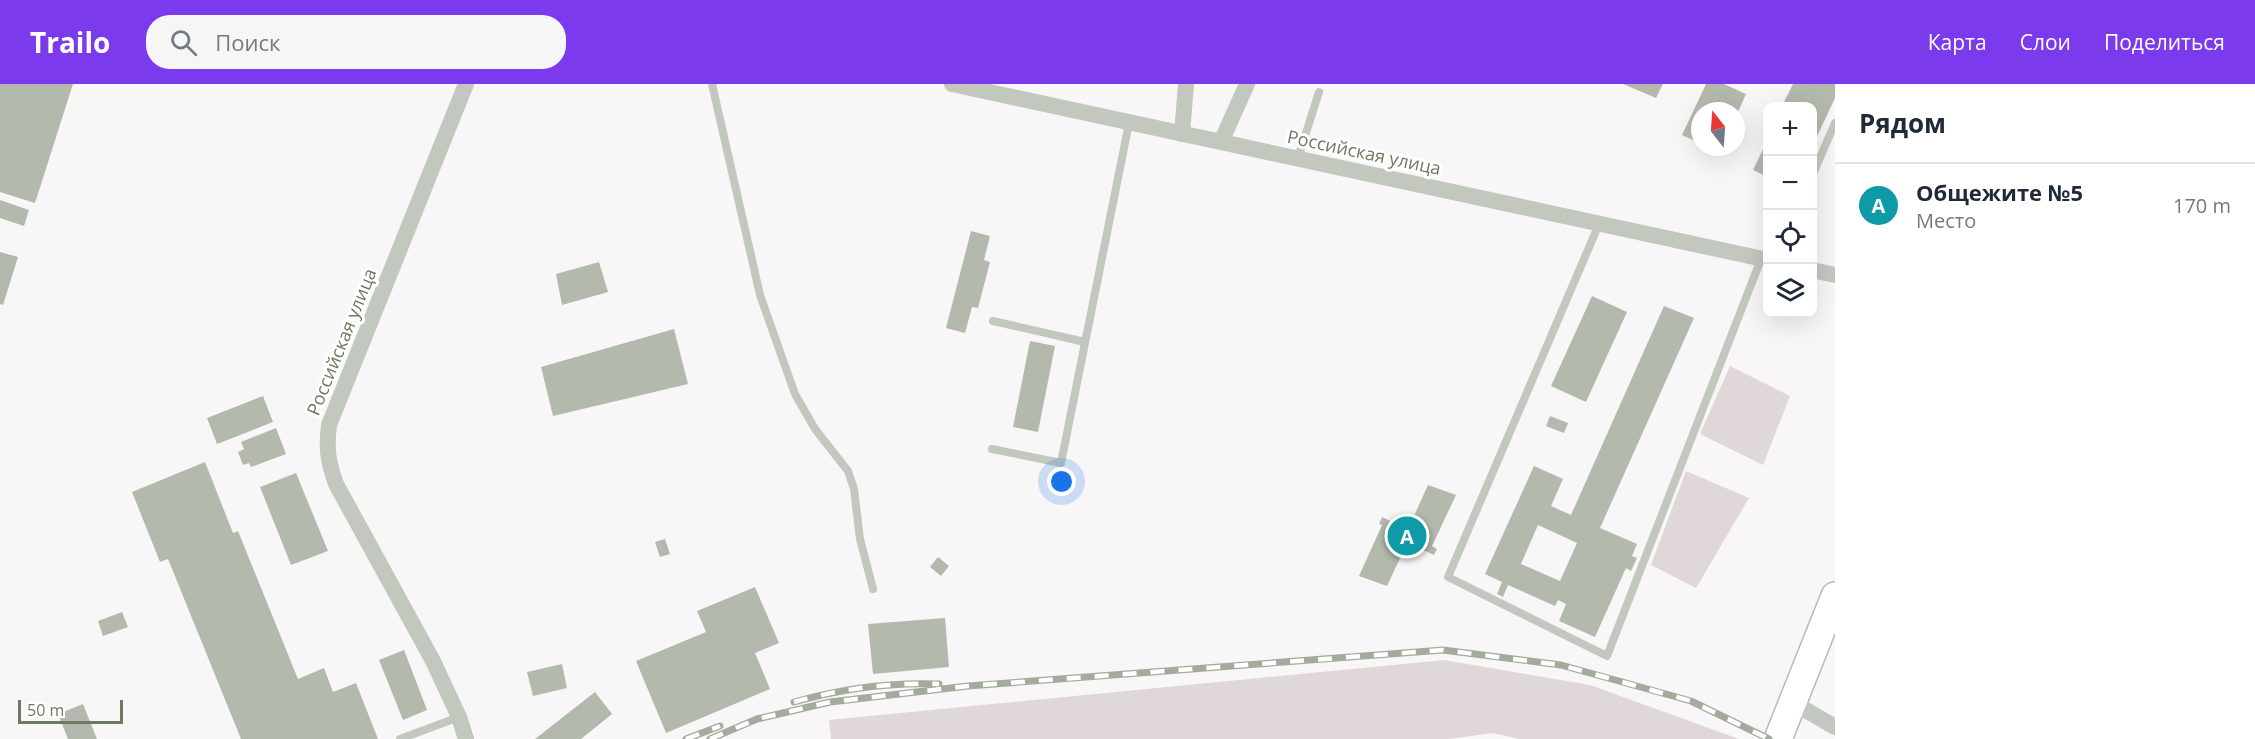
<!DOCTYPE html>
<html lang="ru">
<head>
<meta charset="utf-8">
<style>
	body { margin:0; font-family:"Open Sans",sans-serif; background:#f6f6f7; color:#1f2937 }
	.controls { position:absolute; right:18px; top:18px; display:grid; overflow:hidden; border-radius:12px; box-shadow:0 6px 24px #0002 }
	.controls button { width:54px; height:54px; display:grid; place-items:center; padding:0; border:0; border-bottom:2px solid #e0e1e3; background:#fff; color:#1f2937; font:30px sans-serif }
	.compass { position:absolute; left:1691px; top:18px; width:54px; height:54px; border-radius:50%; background:#fff; box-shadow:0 6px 24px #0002; rotate:343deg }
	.scale { position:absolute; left:18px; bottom:15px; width:105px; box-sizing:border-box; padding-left:6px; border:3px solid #6b7a60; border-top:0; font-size:16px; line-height:21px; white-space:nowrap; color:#6b7a60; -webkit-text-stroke:4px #fff; paint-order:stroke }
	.you { position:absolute; left:1062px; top:398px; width:21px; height:21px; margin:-15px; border:4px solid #fff; border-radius:50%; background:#1a73e8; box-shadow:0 0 0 9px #1a73e833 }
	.badge { display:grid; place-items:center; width:39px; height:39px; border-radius:50%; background:#7c3aed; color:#fff; font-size:20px; font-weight:700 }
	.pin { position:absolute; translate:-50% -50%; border:3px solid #fff; box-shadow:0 2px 6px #0006 }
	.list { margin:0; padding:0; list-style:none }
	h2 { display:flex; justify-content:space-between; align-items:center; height:78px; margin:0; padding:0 24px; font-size:26px }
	h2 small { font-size:20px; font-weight:400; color:#747a83 }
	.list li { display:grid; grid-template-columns:39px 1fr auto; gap:18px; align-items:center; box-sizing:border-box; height:84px; padding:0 24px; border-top:2px solid #e0e1e3 }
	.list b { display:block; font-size:22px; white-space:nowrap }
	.list p { margin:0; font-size:20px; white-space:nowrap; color:#747a83 }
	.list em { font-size:20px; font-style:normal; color:#747a83 }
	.icon { flex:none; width:33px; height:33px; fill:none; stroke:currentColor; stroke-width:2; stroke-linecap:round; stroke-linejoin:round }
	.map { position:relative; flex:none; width:1835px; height:655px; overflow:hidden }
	header { display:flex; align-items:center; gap:36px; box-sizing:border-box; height:84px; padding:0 30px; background:#7c3aed; color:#fff }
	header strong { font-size:28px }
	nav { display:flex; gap:33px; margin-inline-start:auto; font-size:21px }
	.search { width:420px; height:54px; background:#f6f6f7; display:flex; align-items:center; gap:15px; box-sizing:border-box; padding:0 21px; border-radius:24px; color:#747a83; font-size:22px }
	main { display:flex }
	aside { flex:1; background:#fff }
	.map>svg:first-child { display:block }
	.green { fill:#e0d7d9 }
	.building { fill:#b3baad; fill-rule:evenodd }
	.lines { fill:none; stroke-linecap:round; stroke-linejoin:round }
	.primary-casing { stroke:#b5bab1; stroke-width:30 }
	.lane { stroke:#c3c8bf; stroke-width:8 }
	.street { stroke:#c3c8bf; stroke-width:16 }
	.primary { stroke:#fff; stroke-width:27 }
	.rail-casing { stroke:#a3ab9d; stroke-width:7 }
	.rail { stroke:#fff; stroke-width:4.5; stroke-dasharray:14; stroke-linecap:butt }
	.labels { text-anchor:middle; stroke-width:6; stroke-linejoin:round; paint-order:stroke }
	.street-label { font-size:18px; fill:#6b7a60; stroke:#fff }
</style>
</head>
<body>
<header>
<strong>Trailo</strong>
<div class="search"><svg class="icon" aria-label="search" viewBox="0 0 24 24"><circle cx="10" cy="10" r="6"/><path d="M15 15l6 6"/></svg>Поиск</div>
<nav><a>Карта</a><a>Слои</a><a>Поделиться</a></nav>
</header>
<main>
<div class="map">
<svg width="1835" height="655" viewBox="0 0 1835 655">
	<rect width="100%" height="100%" fill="#f9f6f8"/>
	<g class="green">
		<path d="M1730,282L1790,312L1763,381L1700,350Z"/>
		<path d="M1686,387L1749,414L1696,504L1651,481Z"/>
		<path d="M1444,576L1590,601L1739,655H1519L1493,649L1449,655H831L829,636Z"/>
	</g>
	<g class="building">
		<path d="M0,0H73L35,119L0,108Z"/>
		<path d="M1623,0H1663L1656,14Z"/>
		<path d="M1706,0H1724L1746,10L1736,32V27H1700V59L1682,51Z"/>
		<path d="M1793,0H1835V14L1812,63V22H1782Z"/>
		<path d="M1768,55V93L1753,86Z"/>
		<path d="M0,116L29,126L24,142L0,134Z"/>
		<path d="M971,147L990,152L984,176L990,178L978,224L972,223L965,249L946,244Z"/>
		<path d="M0,168L18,173L3,221L0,220Z"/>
		<path d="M599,178L608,208L562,221L556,190Z"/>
		<path d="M1592,212L1627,228L1586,318L1551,302Z"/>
		<path d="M1664,222L1694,234L1600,444L1637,460L1632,472L1637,474L1631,487L1626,484L1595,553L1559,537L1566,520L1558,516L1555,522L1508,501L1503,513L1497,510L1502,498L1485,490L1534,382L1563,395L1551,422L1571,431ZM1538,441L1577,459L1560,497L1521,480Z"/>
		<path d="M674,245L688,300L553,332L541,283Z"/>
		<path d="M1030,257L1055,262L1038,348L1013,343Z"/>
		<path d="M263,312L273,338L217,360L207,334Z"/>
		<path d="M1550,332L1568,339L1564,349L1546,342Z"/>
		<path d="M276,344L286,370L251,383L249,379L243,381L238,368L244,365L241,358Z"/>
		<path d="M205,378L233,449L238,447L298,595L324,584L333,608L356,599L378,655H241L168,475L160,478L132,408Z"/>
		<path d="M296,389L328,467L291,481L260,403Z"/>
		<path d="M1428,401L1456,411L1432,462L1437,465L1434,471L1404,457L1398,468L1402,470L1387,502L1359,492L1382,441L1379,440L1382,433L1412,447L1418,434L1414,432Z"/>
		<path d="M665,455L670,470L660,473L655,458Z"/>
		<path d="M938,473L949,482L941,492L930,483Z"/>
		<path d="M755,503L779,559L755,569L770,605L666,649L636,577L706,548L697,527Z"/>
		<path d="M122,528L128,543L103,552L98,537Z"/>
		<path d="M945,534L949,583L873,590L868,540Z"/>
		<path d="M404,566L427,626L403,636L379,576Z"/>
		<path d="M562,580L567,604L533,612L527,588Z"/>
		<path d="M595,608L612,630L581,655H535Z"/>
		<path d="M83,620L97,655H68L58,630Z"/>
	</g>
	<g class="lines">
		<defs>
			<path id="primary" d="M1778,655L1835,512"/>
		</defs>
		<use href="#primary" class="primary-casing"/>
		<g class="lane">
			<path d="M712,0L760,211L795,310L815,345L848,387L854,405L860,455L873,505"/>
			<path d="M1298,74L1319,8"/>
			<path d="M1812,92L1835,39"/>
			<path d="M1599,140L1448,493L1607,572L1761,175"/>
			<path d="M993,237L1085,258"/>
			<path d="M992,365L1061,379L1129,39"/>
			<path d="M400,655L459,633"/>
		</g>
		<g class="street">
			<path d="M952,0L1768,176"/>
			<path d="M1182,50L1186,0"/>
			<path d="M1221,58L1247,0"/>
			<path d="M1812,186L1835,191"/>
			<path d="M1792,618L1835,643"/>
			<path d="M466,655L459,633L433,577L336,400C328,377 326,366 329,341L466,0"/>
		</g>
		<use href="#primary" class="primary"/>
		<defs>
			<g id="rail">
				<path d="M794,618C840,605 891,598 939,600"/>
				<path d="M686,655L720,642"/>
				<path d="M710,655L757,635L830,618L968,602L1443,566L1561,581L1691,617L1769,655"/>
			</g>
		</defs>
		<use href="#rail" class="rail-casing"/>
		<use href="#rail" class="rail"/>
	</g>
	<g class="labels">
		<g class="street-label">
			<text transform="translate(1364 69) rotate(12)" y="6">Российская улица</text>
			<text transform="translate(342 258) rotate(-68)" y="6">Российская улица</text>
		</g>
	</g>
</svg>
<div class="controls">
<button>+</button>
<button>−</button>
<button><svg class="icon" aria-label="locate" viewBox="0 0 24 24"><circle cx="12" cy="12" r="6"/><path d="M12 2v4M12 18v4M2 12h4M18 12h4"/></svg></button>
<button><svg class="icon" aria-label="layers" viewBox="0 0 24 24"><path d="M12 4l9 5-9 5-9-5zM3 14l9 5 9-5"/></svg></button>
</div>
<svg class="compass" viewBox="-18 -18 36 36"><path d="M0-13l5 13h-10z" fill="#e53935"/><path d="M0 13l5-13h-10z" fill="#747a83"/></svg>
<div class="scale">50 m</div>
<div class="you"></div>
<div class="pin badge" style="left:1407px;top:452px;background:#0f9aa8">A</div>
</div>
<aside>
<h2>Рядом<small></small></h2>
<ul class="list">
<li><span class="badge" style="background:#0f9aa8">A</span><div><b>Общежите №5</b><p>Место</p></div><em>170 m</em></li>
</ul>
</aside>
</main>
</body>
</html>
